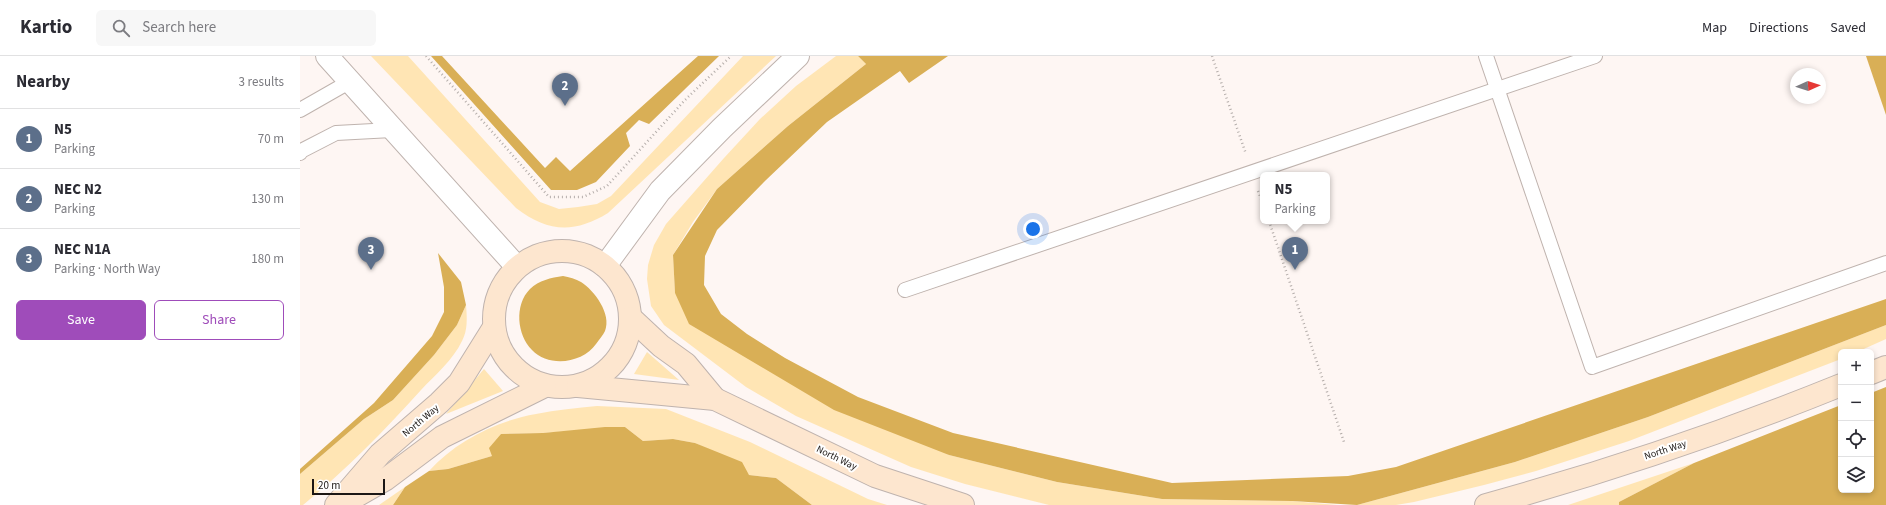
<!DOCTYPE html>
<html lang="en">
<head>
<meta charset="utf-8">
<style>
	body { margin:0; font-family:"Source Sans 3",sans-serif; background:#f7f7f7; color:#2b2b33 }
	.controls { position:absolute; right:12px; bottom:12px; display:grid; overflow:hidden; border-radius:6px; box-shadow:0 2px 6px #0003 }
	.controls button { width:36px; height:36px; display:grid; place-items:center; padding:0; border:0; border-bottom:1px solid #e1e1e2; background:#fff; color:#2b2b33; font:20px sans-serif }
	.compass { position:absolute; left:1490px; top:12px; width:36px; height:36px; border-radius:50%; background:#fff; box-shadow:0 2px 6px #0003; rotate:87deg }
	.scale { position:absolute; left:12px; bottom:10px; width:73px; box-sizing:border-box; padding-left:4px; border:2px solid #1c1715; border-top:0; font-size:11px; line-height:14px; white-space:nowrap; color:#1c1715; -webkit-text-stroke:3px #fff; paint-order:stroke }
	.you { position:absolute; left:733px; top:173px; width:14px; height:14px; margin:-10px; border:3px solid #fff; border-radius:50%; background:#1a73e8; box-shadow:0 0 0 6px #1a73e833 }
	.badge { display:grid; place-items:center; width:26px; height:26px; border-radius:50%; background:#9f4cba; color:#fff; font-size:13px; font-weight:700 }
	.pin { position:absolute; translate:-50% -33px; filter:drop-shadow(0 1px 2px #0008) }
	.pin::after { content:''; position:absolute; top:21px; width:14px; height:12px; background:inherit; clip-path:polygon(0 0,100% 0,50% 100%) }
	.popup { position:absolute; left:960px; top:116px; width:70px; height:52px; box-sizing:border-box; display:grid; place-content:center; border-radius:6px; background:#fff; filter:drop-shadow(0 1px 3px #0005); font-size:13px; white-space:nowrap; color:#7c7c81 }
	.popup b { font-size:15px; color:#2b2b33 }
	.popup::after { content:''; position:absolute; left:50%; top:100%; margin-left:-8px; border:8px solid transparent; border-top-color:#fff }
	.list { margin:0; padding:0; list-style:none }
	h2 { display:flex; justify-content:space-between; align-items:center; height:52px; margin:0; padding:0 16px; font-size:17px }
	h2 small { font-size:13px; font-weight:400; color:#7c7c81 }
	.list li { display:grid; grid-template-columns:26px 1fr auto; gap:12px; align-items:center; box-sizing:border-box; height:60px; padding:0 16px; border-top:1px solid #e1e1e2 }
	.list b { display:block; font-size:15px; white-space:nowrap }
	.list p { margin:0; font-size:13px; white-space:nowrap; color:#7c7c81 }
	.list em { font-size:13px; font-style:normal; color:#7c7c81 }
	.actions { display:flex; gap:8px; padding:12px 16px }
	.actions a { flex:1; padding:9px 0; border:1px solid #9f4cba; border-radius:6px; text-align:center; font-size:14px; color:#9f4cba }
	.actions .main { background:#9f4cba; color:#fff }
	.icon { flex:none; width:22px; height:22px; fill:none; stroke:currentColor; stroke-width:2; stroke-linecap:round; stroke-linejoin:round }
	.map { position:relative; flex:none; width:1586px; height:449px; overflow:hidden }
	header { display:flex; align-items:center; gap:24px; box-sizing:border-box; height:56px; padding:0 20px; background:#fff; border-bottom:1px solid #e1e1e2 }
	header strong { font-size:19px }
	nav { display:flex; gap:22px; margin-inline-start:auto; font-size:14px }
	.search { width:280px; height:36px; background:#f7f7f7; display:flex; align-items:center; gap:10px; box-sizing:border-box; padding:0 14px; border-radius:6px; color:#7c7c81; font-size:15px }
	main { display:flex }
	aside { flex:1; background:#fff }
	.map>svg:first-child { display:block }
	.green { fill:#ffe5b4 }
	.forest { fill:#d9af56 }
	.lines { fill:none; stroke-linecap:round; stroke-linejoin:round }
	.lane-casing { stroke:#bfb3ae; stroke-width:16 }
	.street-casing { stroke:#bfb3ae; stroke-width:24 }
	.secondary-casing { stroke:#bfb3ae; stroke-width:24 }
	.path { stroke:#b5aeab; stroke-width:2.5; stroke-dasharray:1 3; stroke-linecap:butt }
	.lane { stroke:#fff; stroke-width:14 }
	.street { stroke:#fff; stroke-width:22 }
	.secondary { stroke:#fde6cf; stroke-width:22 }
	.labels { text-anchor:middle; stroke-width:4; stroke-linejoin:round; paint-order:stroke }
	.street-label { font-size:10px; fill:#1c1715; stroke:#fff }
</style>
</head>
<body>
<header>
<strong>Kartio</strong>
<div class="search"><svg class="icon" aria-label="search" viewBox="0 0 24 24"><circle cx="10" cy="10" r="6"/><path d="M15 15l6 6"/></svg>Search here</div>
<nav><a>Map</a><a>Directions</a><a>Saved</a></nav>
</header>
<main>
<aside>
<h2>Nearby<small>3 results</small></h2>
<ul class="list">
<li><span class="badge" style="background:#5c6f8a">1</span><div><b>N5</b><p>Parking</p></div><em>70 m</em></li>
<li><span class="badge" style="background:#5c6f8a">2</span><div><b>NEC N2</b><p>Parking</p></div><em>130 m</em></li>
<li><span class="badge" style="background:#5c6f8a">3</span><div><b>NEC N1A</b><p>Parking · North Way</p></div><em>180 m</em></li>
</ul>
<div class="actions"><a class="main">Save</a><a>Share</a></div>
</aside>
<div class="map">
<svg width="1586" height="449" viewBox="0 0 1586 449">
	<rect width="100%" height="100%" fill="#fef6f3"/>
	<g class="green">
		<path d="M71,0H108L240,146L259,153L278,151L297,148L311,140L443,0H476L308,157C274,178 247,176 216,152Z"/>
		<path d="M536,0H558L566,8L488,70L417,133L393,166L373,199L375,237L649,399L757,426L862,443L992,445L1037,449H749L665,428L611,411L496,360L446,331L364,269L351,250L347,223L348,209L354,189L366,168L424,102L460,63L496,30Z"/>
		<path d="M166,249C167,261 168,274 162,285C153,304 135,319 121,334C84,375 46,414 3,449H0V418L64,363L93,344L134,299L157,269Z"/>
		<path d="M1586,269V283L1557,296H1541V303L1329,385L1236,415L1184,429L1114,446L1096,449H1057L1215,406L1348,361Z"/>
		<path d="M347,296L379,324L334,318Z"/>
		<path d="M184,313L203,335L146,358Z"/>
		<path d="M297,350L366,353L450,386L568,443L587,449H512L476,422L449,419L417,397L395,387L373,383L343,385L325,371L243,377L201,378L192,400L148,413L129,415C156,385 196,365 236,358C256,354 277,352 297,350Z"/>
		<path d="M1394,407L1319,446V449H1268Z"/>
		<path d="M105,431L93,449H79Z"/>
	</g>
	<g class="forest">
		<path d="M131,0H142L245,112L256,101L270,115L398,0H419L349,68L339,64L326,77L330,90L296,126L277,134H251Z"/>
		<path d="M558,0H648L609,27L600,15L527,66L466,124L417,174L405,200L404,229L421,258L447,278L485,302L558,341L653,377L872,427L1048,420L1096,411L1586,243V269L1348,361L1215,406L1057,449L992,445L862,443L757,426L649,399L534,354L389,268L375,237L373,199L417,133L488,70L566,8Z"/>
		<path d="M1566,0H1586V59Z"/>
		<path d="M138,197L161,226L166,249L157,269L134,299L93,344L64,363L0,418V413L74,347L132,280L144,256V231Z"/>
		<path d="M263,220C269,221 276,223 281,226C294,234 312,258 305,275C303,279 299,284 296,288C283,307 249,312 232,294C217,279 214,249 230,233C239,224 251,222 263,220Z"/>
		<path d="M1586,331V449H1319V446L1394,407L1541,349V434H1571V337Z"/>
		<path d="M305,371H325L343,385L373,383L395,387L442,406L449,419L476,422L512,449H93L105,431L129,415L148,413L192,400L189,392L201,378L243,377Z"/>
	</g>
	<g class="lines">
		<defs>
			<g id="lane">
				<path d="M1186,0L1292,311L1586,207"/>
				<path d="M0,54L49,26"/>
				<path d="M0,97L1,95L36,77L92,74"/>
				<path d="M605,234L1295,0"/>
			</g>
			<g id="street">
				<path d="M27,0L217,211"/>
				<path d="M305,210L360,135L422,72L498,0"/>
			</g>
			<g id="secondary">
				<circle cx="262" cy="263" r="68"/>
				<path d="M331,262L361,290L386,308L415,343"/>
				<path d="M1571,317L1586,311"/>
				<path d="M278,330L415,343L575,420L663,449"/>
				<path d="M46,446L86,423L142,381L245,330"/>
				<path d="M36,449L80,398L139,347L159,327L194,271"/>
				<path d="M1186,449C1306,416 1425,376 1541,329"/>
			</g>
		</defs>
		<use href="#lane" class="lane-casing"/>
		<use href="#street" class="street-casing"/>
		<use href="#secondary" class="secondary-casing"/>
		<g class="path">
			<path d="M126,0L249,141H283L307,130L385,44L431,0"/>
			<path d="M912,0L946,98"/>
			<path d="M958,135L963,148"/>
			<path d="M969,165L1044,386"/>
		</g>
		<use href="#lane" class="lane"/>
		<use href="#street" class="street"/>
		<use href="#secondary" class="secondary"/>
	</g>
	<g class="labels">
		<g class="street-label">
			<text transform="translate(120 364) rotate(-40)" y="4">North Way</text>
			<text transform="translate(1365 393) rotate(-18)" y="4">North Way</text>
			<text transform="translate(537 401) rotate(26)" y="4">North Way</text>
		</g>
	</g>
</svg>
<div class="controls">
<button>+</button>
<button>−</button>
<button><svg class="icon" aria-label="locate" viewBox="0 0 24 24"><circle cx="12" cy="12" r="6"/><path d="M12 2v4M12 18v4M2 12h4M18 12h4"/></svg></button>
<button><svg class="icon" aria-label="layers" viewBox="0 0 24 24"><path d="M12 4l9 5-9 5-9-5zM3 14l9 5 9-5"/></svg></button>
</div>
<svg class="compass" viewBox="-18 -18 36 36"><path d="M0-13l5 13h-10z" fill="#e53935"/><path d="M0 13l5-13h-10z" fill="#7c7c81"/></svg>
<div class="scale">20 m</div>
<div class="you"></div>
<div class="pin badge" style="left:995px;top:214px;background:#5c6f8a">1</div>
<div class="popup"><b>N5</b>Parking</div>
<div class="pin badge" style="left:265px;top:50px;background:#5c6f8a">2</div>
<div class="pin badge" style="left:71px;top:214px;background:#5c6f8a">3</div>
</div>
</main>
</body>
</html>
